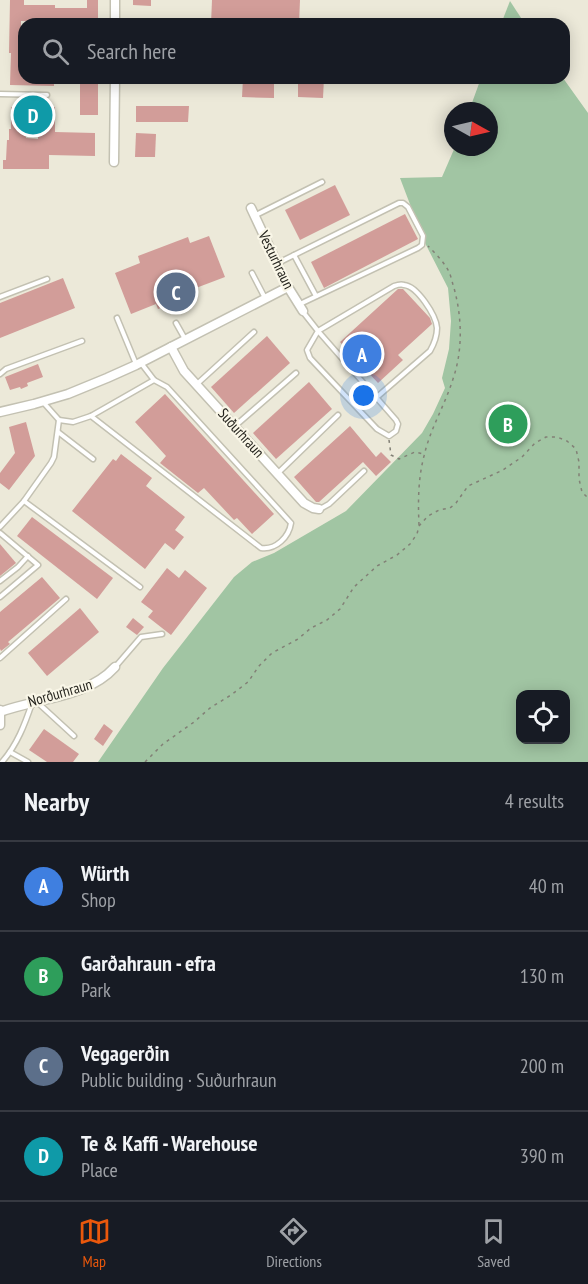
<!DOCTYPE html>
<html lang="en">
<head>
<meta charset="utf-8">
<style>
	body { margin:0; font-family:"PT Sans Narrow",sans-serif; background:#20242c; color:#f1f3f6 }
	.controls { position:absolute; right:18px; bottom:18px; display:grid; overflow:hidden; border-radius:12px; box-shadow:0 3px 15px #0003 }
	.controls button { width:54px; height:54px; display:grid; place-items:center; padding:0; border:0; border-bottom:2px solid #363941; background:#171b24; color:#f1f3f6; font:30px sans-serif }
	.compass { position:absolute; left:444px; top:102px; width:54px; height:54px; border-radius:50%; background:#171b24; box-shadow:0 3px 15px #0003; rotate:98deg }
	.you { position:absolute; left:364px; top:396px; width:21px; height:21px; margin:-15px; border:4px solid #fff; border-radius:50%; background:#1a73e8; box-shadow:0 0 0 9px #1a73e833 }
	.badge { display:grid; place-items:center; width:39px; height:39px; border-radius:50%; background:#ea580c; color:#fff; font-size:20px; font-weight:700 }
	.pin { position:absolute; translate:-50% -50%; border:3px solid #fff; box-shadow:0 2px 6px #0006 }
	.list { margin:0; padding:0; list-style:none }
	h2 { display:flex; justify-content:space-between; align-items:center; height:78px; margin:0; padding:0 24px; font-size:26px }
	h2 small { font-size:20px; font-weight:400; color:#9ea1a6 }
	.list li { display:grid; grid-template-columns:39px 1fr auto; gap:18px; align-items:center; box-sizing:border-box; height:90px; padding:0 24px; border-top:2px solid #363941 }
	.list b { display:block; font-size:22px; white-space:nowrap }
	.list p { margin:0; font-size:20px; white-space:nowrap; color:#9ea1a6 }
	.list em { font-size:20px; font-style:normal; color:#9ea1a6 }
	.icon { flex:none; width:33px; height:33px; fill:none; stroke:currentColor; stroke-width:2; stroke-linecap:round; stroke-linejoin:round }
	.map { position:relative; flex:none; width:588px; height:762px; overflow:hidden }
	.search { position:absolute; background:#171b24; box-shadow:0 3px 15px #0003; left:18px; right:18px; top:18px; height:66px; display:flex; align-items:center; gap:15px; box-sizing:border-box; padding:0 21px; border-radius:18px; color:#9ea1a6; font-size:22px }
	.sheet { height:438px; background:#171b24 }
	nav { display:flex; justify-content:space-around; align-items:center; box-sizing:border-box; height:84px; border-top:2px solid #363941; background:#171b24; font-size:16px; color:#9ea1a6 }
	nav a { display:grid; justify-items:center; gap:3px }
	nav .on { color:#ea580c }
	.map>svg:first-child { display:block }
	.green { fill:#a1c5a3; fill-rule:evenodd }
	.building { fill:#d29d99; fill-rule:evenodd }
	.lines { fill:none; stroke-linecap:round; stroke-linejoin:round }
	.service-casing { stroke:#c3c1b2; stroke-width:7 }
	.minor-casing { stroke:#c3c1b2; stroke-width:11 }
	.path { stroke:#828076; stroke-width:1.5; stroke-dasharray:3 4.5; stroke-linecap:butt }
	.service { stroke:#fff; stroke-width:4 }
	.minor { stroke:#fff; stroke-width:8 }
	.labels { text-anchor:middle; stroke-width:4.5; stroke-linejoin:round; paint-order:stroke }
	.street-label { font-size:15px; fill:#24231d; stroke:#f9f6e7 }
</style>
</head>
<body>
<div class="map">
<svg width="588" height="762" viewBox="0 0 588 762">
	<rect width="100%" height="100%" fill="#ece9d9"/>
	<g class="green">
		<path d="M510,1L525,24H501Z"/>
		<path d="M481,78H563L588,113V762H98L163,668L234,577L252,562L274,553L346,511L422,433L433,414L445,388L442,378L449,349L451,321L448,288L424,241L400,178L442,177L455,147H489V111H469ZM520,694H566V740H520Z"/>
	</g>
	<g class="building">
		<path d="M10,0H24V5H55V8H87V0H98V22L21,21V38H24L22,78H54V86L10,85L11,53H9Z"/>
		<path d="M133,0H151V6L133,5Z"/>
		<path d="M212,0H300L299,24H211Z"/>
		<rect x="80" y="78" width="18" height="37"/>
		<path d="M243,78H274V98L242,97Z"/>
		<path d="M298,78H324L323,98L298,97Z"/>
		<path d="M136,106H189L188,122H136Z"/>
		<path d="M11,107H55V132L95,133V156L49,155V169H3V160H6L7,140H9V129H11ZM26,123H38V139L26,138Z"/>
		<path d="M136,133L156,134L155,157H135Z"/>
		<path d="M335,185L350,215L300,240L285,210Z"/>
		<path d="M405,214L418,239L324,288L311,262Z"/>
		<path d="M209,236L225,277L188,291L190,296L180,300L181,303L170,307L169,305L158,309L156,304L131,314L115,273L140,263L138,256L188,237L190,243Z"/>
		<path d="M63,278L75,308L0,338V303Z"/>
		<path d="M398,289H403L430,318L432,324L398,355L403,360L378,383L340,342Z"/>
		<path d="M267,336L290,363L234,413L211,387Z"/>
		<path d="M38,364L43,377L27,383L28,386L21,389L20,387L10,390L5,377Z"/>
		<path d="M309,382L332,409L276,459L253,433Z"/>
		<path d="M165,394L274,514L252,534L237,518L234,520L204,488L198,493L160,463L166,456L135,422Z"/>
		<path d="M26,422L35,456L9,490L0,483V473L15,453L9,427Z"/>
		<path d="M350,426L376,457L381,452L391,462L376,476L363,462L319,502H316L294,477Z"/>
		<path d="M121,454L152,478L146,486L185,517L175,530L184,537L174,550L165,543L145,569L72,511L113,459L116,461Z"/>
		<path d="M32,517L113,578L97,599L17,536Z"/>
		<path d="M0,544L16,563L0,576Z"/>
		<path d="M167,568L179,578L185,570L207,588L171,635L148,617L153,611L141,602Z"/>
		<path d="M42,577L60,598L8,642L10,644L1,651L0,649V612Z"/>
		<path d="M80,608L99,632L47,676L28,653Z"/>
		<path d="M133,618L144,627L137,635L126,627Z"/>
		<path d="M104,724L113,731L103,746L94,739Z"/>
		<path d="M44,729L79,754L73,762H47L29,750Z"/>
	</g>
	<g class="lines">
		<defs>
			<g id="service">
				<path d="M0,94L47,95"/>
				<path d="M256,215L322,182"/>
				<path d="M294,255L316,296"/>
				<path d="M278,263L399,203H403L408,207L423,236L422,245L418,248L300,304"/>
				<path d="M252,273L265,298"/>
				<path d="M0,297L47,279"/>
				<path d="M303,312L318,331L396,420L398,424L396,431L389,436L377,429L310,358L307,350L318,331L394,286C397,285 401,284 404,285C417,286 436,315 437,328C437,337 434,344 430,351L377,397"/>
				<path d="M117,318L136,364"/>
				<path d="M176,323L185,339"/>
				<path d="M0,374L6,369L82,341"/>
				<path d="M197,384L254,332"/>
				<path d="M43,402L59,420L73,422L91,416L154,380L141,363"/>
				<path d="M91,416L261,548C276,550 289,537 291,523L167,387L154,380"/>
				<path d="M235,426L296,373"/>
				<path d="M58,432L93,459"/>
				<path d="M278,473L338,415"/>
				<path d="M24,501L140,587"/>
				<path d="M320,509L329,504L364,471"/>
				<path d="M0,527L24,501L51,463L54,457L59,420"/>
				<path d="M0,533L38,565L0,597"/>
				<path d="M0,581L18,567L28,556"/>
				<path d="M0,658L66,599"/>
				<path d="M116,666L141,637L162,634"/>
				<path d="M37,702L74,736"/>
				<path d="M10,752L28,762"/>
				<path d="M2,762C17,745 25,724 32,703"/>
			</g>
			<g id="minor">
				<path d="M115,24V0"/>
				<path d="M114,162L115,78"/>
				<path d="M251,208L288,287L303,311"/>
				<path d="M171,347L184,371L304,503L313,508L319,509"/>
				<path d="M0,412L34,404L68,394L107,378L136,365L288,287"/>
				<path d="M0,710V725"/>
				<path d="M0,712C38,698 87,698 115,667"/>
			</g>
		</defs>
		<use href="#service" class="service-casing"/>
		<use href="#minor" class="minor-casing"/>
		<g class="path">
			<path d="M389,440L391,455L399,459L415,452L423,454"/>
			<path d="M419,525C418,502 418,479 424,456C430,429 445,405 453,379C463,350 462,317 454,288C452,282 451,275 448,270C443,261 435,253 428,246"/>
			<path d="M145,762L163,744L194,722L210,708L231,695L248,682L259,666L272,653L298,639L311,628L327,620L340,609L354,587L377,566L397,555L410,544L417,534L419,526L428,516L439,510L450,508L456,503L468,486L503,470L522,457L535,443L546,437H557L567,441L576,449L579,462V479L582,492L588,498"/>
		</g>
		<use href="#service" class="service"/>
		<use href="#minor" class="minor"/>
	</g>
	<g class="labels">
		<g class="street-label">
			<text transform="translate(276 260) rotate(64)" y="5">Vesturhraun</text>
			<text transform="translate(241 433) rotate(48)" y="5">Suðurhraun</text>
			<text transform="translate(60 693) rotate(-16)" y="5">Norðurhraun</text>
		</g>
	</g>
</svg>
<div class="controls">
<button><svg class="icon" aria-label="locate" viewBox="0 0 24 24"><circle cx="12" cy="12" r="6"/><path d="M12 2v4M12 18v4M2 12h4M18 12h4"/></svg></button>
</div>
<svg class="compass" viewBox="-18 -18 36 36"><path d="M0-13l5 13h-10z" fill="#e53935"/><path d="M0 13l5-13h-10z" fill="#9ea1a6"/></svg>
<div class="you"></div>
<div class="pin badge" style="left:362px;top:354px;background:#3f7fe0">A</div>
<div class="pin badge" style="left:508px;top:424px;background:#2e9e5b">B</div>
<div class="pin badge" style="left:176px;top:292px;background:#5c6f8a">C</div>
<div class="pin badge" style="left:33px;top:115px;background:#0f9aa8">D</div>
<div class="search"><svg class="icon" aria-label="search" viewBox="0 0 24 24"><circle cx="10" cy="10" r="6"/><path d="M15 15l6 6"/></svg>Search here</div>
</div>
<section class="sheet">
<h2>Nearby<small>4 results</small></h2>
<ul class="list">
<li><span class="badge" style="background:#3f7fe0">A</span><div><b>Würth</b><p>Shop</p></div><em>40 m</em></li>
<li><span class="badge" style="background:#2e9e5b">B</span><div><b>Garðahraun - efra</b><p>Park</p></div><em>130 m</em></li>
<li><span class="badge" style="background:#5c6f8a">C</span><div><b>Vegagerðin</b><p>Public building · Suðurhraun</p></div><em>200 m</em></li>
<li><span class="badge" style="background:#0f9aa8">D</span><div><b>Te &amp; Kaffi - Warehouse</b><p>Place</p></div><em>390 m</em></li>
</ul>
</section>
<nav>
<a class="on"><svg class="icon" aria-label="map" viewBox="0 0 24 24"><path d="M3 6l6-2 6 2 6-2v14l-6 2-6-2-6 2zM9 4v14M15 6v14"/></svg>Map</a>
<a><svg class="icon" aria-label="directions" viewBox="0 0 24 24"><path d="M12 3l9 9-9 9-9-9zM9 14v-3h6M13 9l2 2-2 2"/></svg>Directions</a>
<a><svg class="icon" aria-label="saved" viewBox="0 0 24 24"><path d="M7 4h10v16l-5-4-5 4z"/></svg>Saved</a>
</nav>
</body>
</html>
